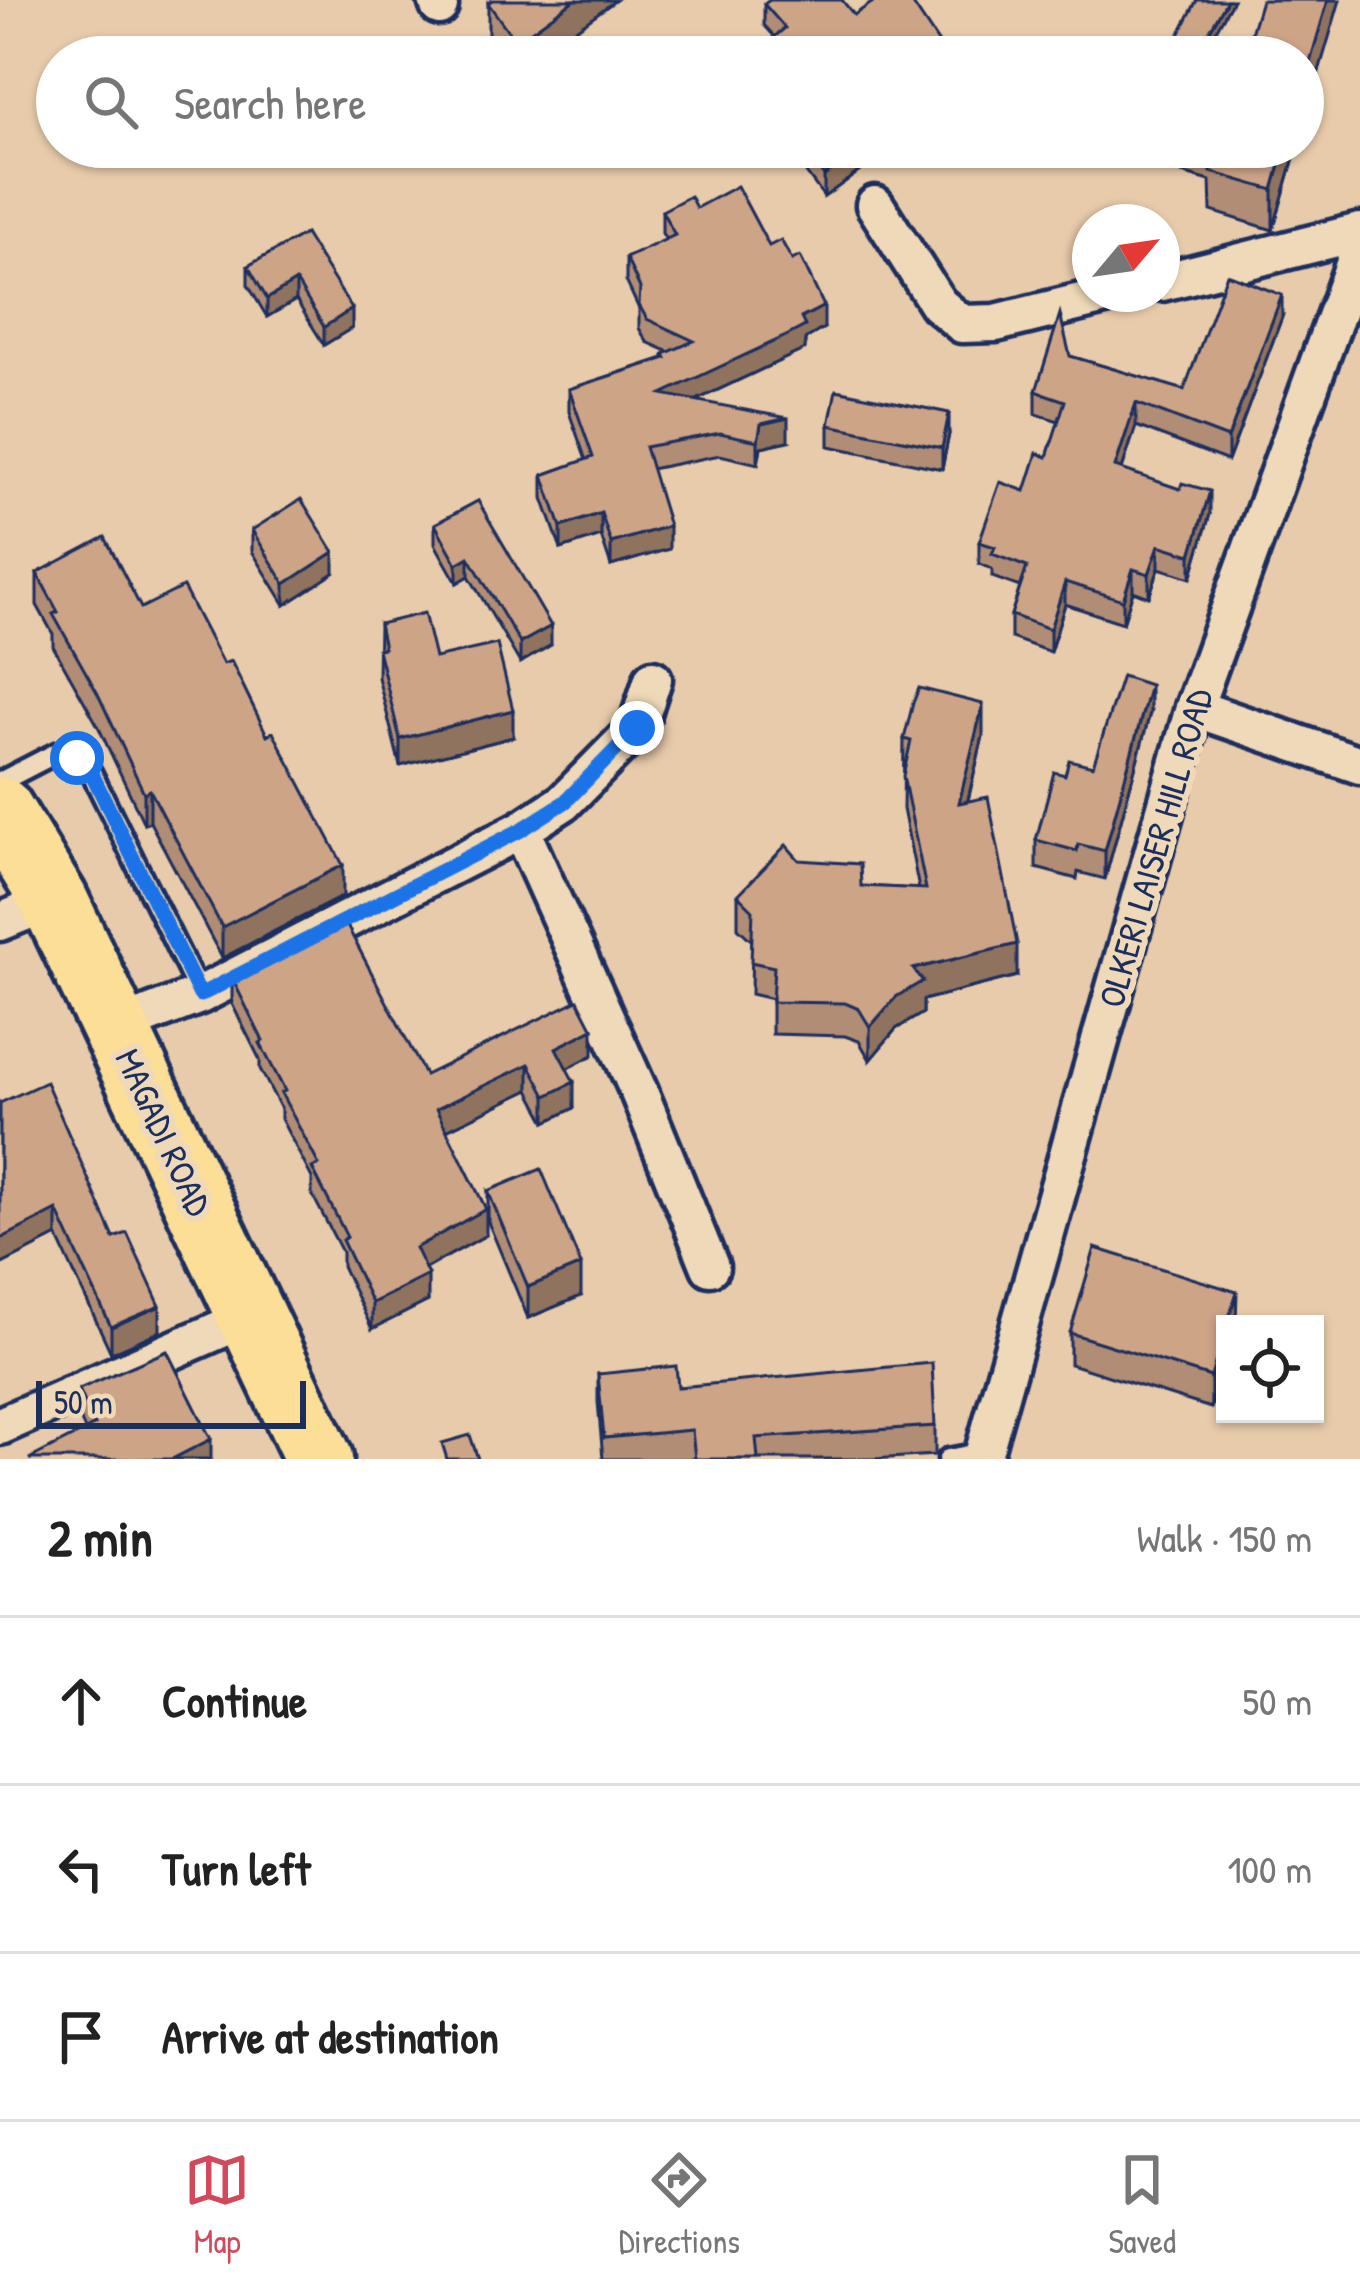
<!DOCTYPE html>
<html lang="en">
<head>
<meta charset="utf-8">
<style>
	body { margin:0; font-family:"Patrick Hand",sans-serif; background:#f2f2f2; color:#222 }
	.controls { position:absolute; right:36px; bottom:36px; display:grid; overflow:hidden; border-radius:0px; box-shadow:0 3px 9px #0004 }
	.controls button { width:108px; height:108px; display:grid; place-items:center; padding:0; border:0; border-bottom:3px solid #e0e0e0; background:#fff; color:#222; font:60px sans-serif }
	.compass { position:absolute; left:1072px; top:204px; width:108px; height:108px; border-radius:50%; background:#fff; box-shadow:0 3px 9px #0004; rotate:61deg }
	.scale { position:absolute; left:36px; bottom:30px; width:270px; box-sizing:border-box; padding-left:12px; border:6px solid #1b2f5e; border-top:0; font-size:33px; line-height:42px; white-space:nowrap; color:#1b2f5e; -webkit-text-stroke:9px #efd9b8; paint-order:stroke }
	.stop { position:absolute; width:36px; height:36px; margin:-27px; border:9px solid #1a73e8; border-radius:50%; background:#fff }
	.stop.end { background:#1a73e8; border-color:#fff; box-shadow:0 3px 12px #0008 }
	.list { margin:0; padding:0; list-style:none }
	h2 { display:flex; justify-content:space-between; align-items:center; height:156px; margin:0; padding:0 48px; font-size:51px }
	h2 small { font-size:39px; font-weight:400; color:#767676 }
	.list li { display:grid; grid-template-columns:78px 1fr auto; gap:36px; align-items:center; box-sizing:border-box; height:168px; padding:0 48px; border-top:3px solid #e0e0e0 }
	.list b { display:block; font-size:45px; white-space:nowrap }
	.list em { font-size:39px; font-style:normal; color:#767676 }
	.icon { flex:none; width:66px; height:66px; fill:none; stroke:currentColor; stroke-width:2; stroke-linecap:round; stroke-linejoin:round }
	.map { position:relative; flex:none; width:1360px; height:1459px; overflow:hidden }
	.search { position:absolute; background:#fff; box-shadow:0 3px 9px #0004; left:36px; right:36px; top:36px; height:132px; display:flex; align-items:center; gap:30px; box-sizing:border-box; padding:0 42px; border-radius:66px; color:#767676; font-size:45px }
	.sheet { height:660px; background:#fff }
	nav { display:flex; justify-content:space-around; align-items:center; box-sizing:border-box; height:168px; border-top:3px solid #e0e0e0; background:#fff; font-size:33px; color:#767676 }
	nav a { display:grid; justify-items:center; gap:6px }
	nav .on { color:#d1495b }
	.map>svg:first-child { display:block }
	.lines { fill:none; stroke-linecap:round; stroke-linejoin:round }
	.lane-casing { stroke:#1b2f5e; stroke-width:27 }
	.street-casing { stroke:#1b2f5e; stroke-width:45 }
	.highway-casing { stroke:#1b2f5e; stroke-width:75 }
	.lane { stroke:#efd9b8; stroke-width:18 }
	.street { stroke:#efd9b8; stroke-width:36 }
	.highway { stroke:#fcde96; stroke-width:66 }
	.wall { fill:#b18d74; stroke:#1b2f5e; stroke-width:3 }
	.shaded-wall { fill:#90735e; stroke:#1b2f5e; stroke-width:3 }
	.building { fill:#cea487; stroke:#1b2f5e; stroke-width:3 }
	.route { stroke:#1a73e8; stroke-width:15 }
	.labels { text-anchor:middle; stroke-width:12; stroke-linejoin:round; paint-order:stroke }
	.street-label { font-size:36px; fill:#1b2f5e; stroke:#efd9b8 }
</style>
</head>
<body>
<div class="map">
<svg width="1360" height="1459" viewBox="0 0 1360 1459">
	<rect width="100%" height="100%" fill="#e8cbaa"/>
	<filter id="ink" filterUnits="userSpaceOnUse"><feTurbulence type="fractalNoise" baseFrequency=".00833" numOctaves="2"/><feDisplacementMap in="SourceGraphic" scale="24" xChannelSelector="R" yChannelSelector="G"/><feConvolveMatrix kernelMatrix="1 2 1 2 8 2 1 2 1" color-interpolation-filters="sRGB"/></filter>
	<g filter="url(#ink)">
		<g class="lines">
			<defs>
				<g id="lane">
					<path d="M0,782L58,752L77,758L91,772L200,995"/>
					<path d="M948,1459L984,1452"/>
				</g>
				<g id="street">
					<path d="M437,0L439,6"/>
					<path d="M875,205L938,304L962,324L996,323L1113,294"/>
					<path d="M1162,282L1360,232"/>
					<path d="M1194,708L1360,765"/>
					<path d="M521,830L639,1092L710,1267"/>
					<path d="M0,922L54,900"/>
					<path d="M114,1028L200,995L521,830L564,802L637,728L653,679"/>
					<path d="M0,1426L251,1316"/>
					<path d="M982,1459L1194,708L1360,248"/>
				</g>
				<path id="highway" d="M0,811L54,900L319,1459"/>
			</defs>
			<use href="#lane" class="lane-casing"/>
			<use href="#street" class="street-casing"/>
			<use href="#highway" class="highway-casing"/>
			<use href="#lane" class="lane"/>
			<use href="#street" class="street"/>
			<use href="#highway" class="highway"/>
		</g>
		<g class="wall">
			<path d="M910,0L775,37L764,25V4L854,15Z"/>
			<path d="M488,3L537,57H504L488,34Z"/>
			<path d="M787,147H893L824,197Z"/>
			<path d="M1182,147H1297L1273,230L1211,211L1210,181L1182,173Z"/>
			<path d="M696,208L769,246L824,328L805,339V349L697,400L788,441L761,447L758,464L720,455L651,469L669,549L611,566L601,536L561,549L543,498V475L586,460L569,412V389L664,358V354L669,352L647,342L639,328V309L626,281V258L666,240L662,233V211Z"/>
			<path d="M305,234L352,328L324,345L296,300L267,317L248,285V266Z"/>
			<path d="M1282,317L1228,461L1136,426L1122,469L1210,514L1191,578L1159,568L1149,597L1133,591L1123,623L1065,604L1050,652L1011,638V615L1020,587L992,577V569L979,564V542L1025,491L1047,457L1059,421L1036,414V391L1070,356L1184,390Z"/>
			<path d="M829,425L949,434L942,469L829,446Z"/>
			<path d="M478,501L551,645L520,663L469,576L457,583L435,544V524Z"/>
			<path d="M252,530L334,573L285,605L252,551Z"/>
			<path d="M37,573L141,608L343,896L222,958L150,822L144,824L98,726L53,646V634L37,605Z"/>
			<path d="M379,624L435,658L513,737L400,766L378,677Z"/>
			<path d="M1150,713L1105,879L1078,872L1077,879L1036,868V840L1065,775L1093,766Z"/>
			<path d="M983,736L968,801L1017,976L923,1000V1013L896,1029L870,1060L859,1041L845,1036L772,1034V999L751,994L752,941L738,928V895L799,860L861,886L919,889L903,809L904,739Z"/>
			<path d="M232,978L425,1075L593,1055L567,1068L574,1108L546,1122L529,1090L446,1130L486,1235L425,1269L428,1301L372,1329L342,1266V1252L312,1194V1178L281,1119V1109L260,1069V1060L232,1004Z"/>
			<path d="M0,1103L114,1238L160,1331L111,1353L57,1236L0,1265Z"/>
			<path d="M488,1191L581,1296L528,1318L488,1222Z"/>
			<path d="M1237,1322L1211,1408L1070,1364V1333Z"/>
			<path d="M598,1374L935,1426V1455L873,1459H603L598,1402Z"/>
			<path d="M79,1389L211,1459L85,1430L79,1416Z"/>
		</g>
		<g class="shaded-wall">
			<path d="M574,0H616L537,57H516V42Z"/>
			<path d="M1227,0H1233L1201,57H1195Z"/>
			<path d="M1328,0H1340L1303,126V86Z"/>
			<path d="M864,147H893L824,197V176Z"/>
			<path d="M1285,147H1297L1273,230V190Z"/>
			<path d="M296,281V300L267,317V299Z"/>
			<path d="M1282,295V317L1228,461V438Z"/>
			<path d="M824,306V328L805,339V349L662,416V394Z"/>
			<path d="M352,309V328L324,345V327Z"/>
			<path d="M1136,403V426L1115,490V467Z"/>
			<path d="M949,413V434L942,469V448Z"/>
			<path d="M788,418V441L761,447L758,464V441L761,424Z"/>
			<path d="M1210,491V514L1191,578V555Z"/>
			<path d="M601,513V536L561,549V527Z"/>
			<path d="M669,526V549L611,566V543Z"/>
			<path d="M1159,545V568L1149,597V574Z"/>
			<path d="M334,552V573L285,605V584Z"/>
			<path d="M469,557V576L457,583V564Z"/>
			<path d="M1133,569V591L1123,623V600Z"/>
			<path d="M1065,582V604L1050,652V629Z"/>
			<path d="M551,626V645L520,663V643Z"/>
			<path d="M1150,685V713L1105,879V851Z"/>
			<path d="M983,704V736L959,836V803Z"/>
			<path d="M513,710V737L400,766V739Z"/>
			<path d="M150,790V822L144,824V793Z"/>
			<path d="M343,865V896L222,958V927Z"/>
			<path d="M1017,944V976L923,1000V1013L896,1029L870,1060V1027L896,997L913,969Z"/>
			<path d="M593,1029V1055L556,1074V1048Z"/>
			<path d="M529,1064V1090L436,1135V1109Z"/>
			<path d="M574,1082V1108L546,1122V1096Z"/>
			<path d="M486,1209V1235L415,1274V1248Z"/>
			<path d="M57,1210V1236L0,1265V1239Z"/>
			<path d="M581,1265V1296L528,1318V1287Z"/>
			<path d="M428,1275V1301L372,1329V1303Z"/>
			<path d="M1237,1292L1236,1324H1227Z"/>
			<path d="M160,1306V1331L111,1353V1327Z"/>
			<path d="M1225,1330V1361L1211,1408V1377Z"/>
			<path d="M211,1439V1459H172Z"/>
		</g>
		<g class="building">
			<path d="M492,0H574L516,42L488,3Z"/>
			<path d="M770,0H842L854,15L876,0H910L948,57H750L785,28L764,4Z"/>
			<path d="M1197,0H1227L1195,57H1174L1169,54Z"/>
			<path d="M1261,0H1328L1303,86V57H1244Z"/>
			<path d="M802,147H864L824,176Z"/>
			<path d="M1211,147H1285L1273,190L1211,172L1216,154L1210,152Z"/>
			<path d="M737,186L769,246L781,240L792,260L800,256L824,306L801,318L805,326L788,335L662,394L788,418L761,424L758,441L720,433L645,447L669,526L611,543L601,513L561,527L543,475L593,457L569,389L666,358L664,354L694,341L647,319L639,305L640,288L626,258L675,235L662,211L690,196L696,208Z"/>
			<path d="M305,234L352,309L324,327L296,281L267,299L248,266Z"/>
			<path d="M1227,274L1282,295L1228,438L1136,403L1115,467L1180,489L1182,483L1210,491L1191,555L1159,545L1149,574L1133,569L1123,600L1065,582L1050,629L1011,615L1027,567L992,554L995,547L979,542L1000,482L1025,491L1037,453L1047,457L1065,401L1036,391L1060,314L1070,356L1184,390Z"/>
			<path d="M836,390L949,413L942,448L829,425Z"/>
			<path d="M301,499L334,552L285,584L252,530Z"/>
			<path d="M478,501L551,626L520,643L469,557L457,564L435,524Z"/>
			<path d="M105,537L141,608L183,587L223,664L231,661L267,735L273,732L343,865L222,927L150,790L144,793L98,694L53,614L58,612L37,573Z"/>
			<path d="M424,613L435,658L497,644L513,710L400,739L378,649L384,648L379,624Z"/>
			<path d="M1122,676L1150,685L1105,851L1078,844L1077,851L1036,840L1054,772L1065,775L1069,760L1093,766Z"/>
			<path d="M919,688L983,704L959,803L988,797L1017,944L913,969L923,981L896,997L870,1027L859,1009L845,1003L772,1002L774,967L751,962L753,910L738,895L786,845L799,860L860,864L861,886L926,889L903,776L911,741L904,739L913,703Z"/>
			<path d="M344,920L425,1075L578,1000L593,1029L556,1048L574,1082L546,1096L529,1064L436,1109L486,1209L415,1248L428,1275L372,1303L342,1240L347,1237L312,1168L319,1165L281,1093L285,1091L260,1043L263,1041L232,978Z"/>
			<path d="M46,1082L114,1238L127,1233L160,1306L111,1327L57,1210L0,1239V1103Z"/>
			<path d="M541,1169L581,1265L528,1287L488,1191Z"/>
			<path d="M1095,1248L1237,1292L1227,1324H1225V1330L1211,1377L1070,1333Z"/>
			<path d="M167,1351L211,1439L172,1459H29L95,1425L79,1389Z"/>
			<path d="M932,1363L935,1426L756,1438L758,1459H695L692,1430L604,1438L598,1374L676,1366L678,1387Z"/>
			<path d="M470,1435L478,1459H447L442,1443Z"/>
		</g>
	</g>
	<g class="lines" filter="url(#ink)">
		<path class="route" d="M77,758L91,772L200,995L521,830L565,802L637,728"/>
	</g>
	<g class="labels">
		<g class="street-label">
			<text transform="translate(1155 848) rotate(-74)" y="13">OLKERI LAISER HILL ROAD</text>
			<text transform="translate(164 1132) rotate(65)" y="13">MAGADI ROAD</text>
		</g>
	</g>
</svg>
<div class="controls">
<button><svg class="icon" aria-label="locate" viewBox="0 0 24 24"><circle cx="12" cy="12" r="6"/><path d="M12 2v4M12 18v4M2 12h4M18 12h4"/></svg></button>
</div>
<svg class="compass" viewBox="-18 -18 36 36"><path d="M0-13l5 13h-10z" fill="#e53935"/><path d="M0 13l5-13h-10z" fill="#767676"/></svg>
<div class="scale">50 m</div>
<div class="stop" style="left:77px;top:758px"></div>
<div class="stop end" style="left:637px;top:728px"></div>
<div class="search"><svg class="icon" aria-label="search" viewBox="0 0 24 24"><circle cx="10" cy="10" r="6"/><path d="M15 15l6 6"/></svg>Search here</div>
</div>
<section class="sheet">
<h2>2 min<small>Walk · 150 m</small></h2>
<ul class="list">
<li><svg class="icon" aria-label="ahead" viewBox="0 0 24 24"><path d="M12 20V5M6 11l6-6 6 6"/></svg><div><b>Continue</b></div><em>50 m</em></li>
<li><svg class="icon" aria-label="left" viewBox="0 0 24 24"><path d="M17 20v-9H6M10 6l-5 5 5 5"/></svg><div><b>Turn left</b></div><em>100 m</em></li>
<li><svg class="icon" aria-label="arrive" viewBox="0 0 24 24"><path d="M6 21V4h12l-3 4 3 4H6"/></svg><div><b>Arrive at destination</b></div></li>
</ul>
</section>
<nav>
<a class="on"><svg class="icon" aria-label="map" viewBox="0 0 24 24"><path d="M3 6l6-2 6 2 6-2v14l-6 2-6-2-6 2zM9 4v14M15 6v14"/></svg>Map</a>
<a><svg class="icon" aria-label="directions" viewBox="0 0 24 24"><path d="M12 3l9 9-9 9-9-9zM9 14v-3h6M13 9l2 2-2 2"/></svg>Directions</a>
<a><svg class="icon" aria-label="saved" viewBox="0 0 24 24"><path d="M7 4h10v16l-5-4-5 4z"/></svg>Saved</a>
</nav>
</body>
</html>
